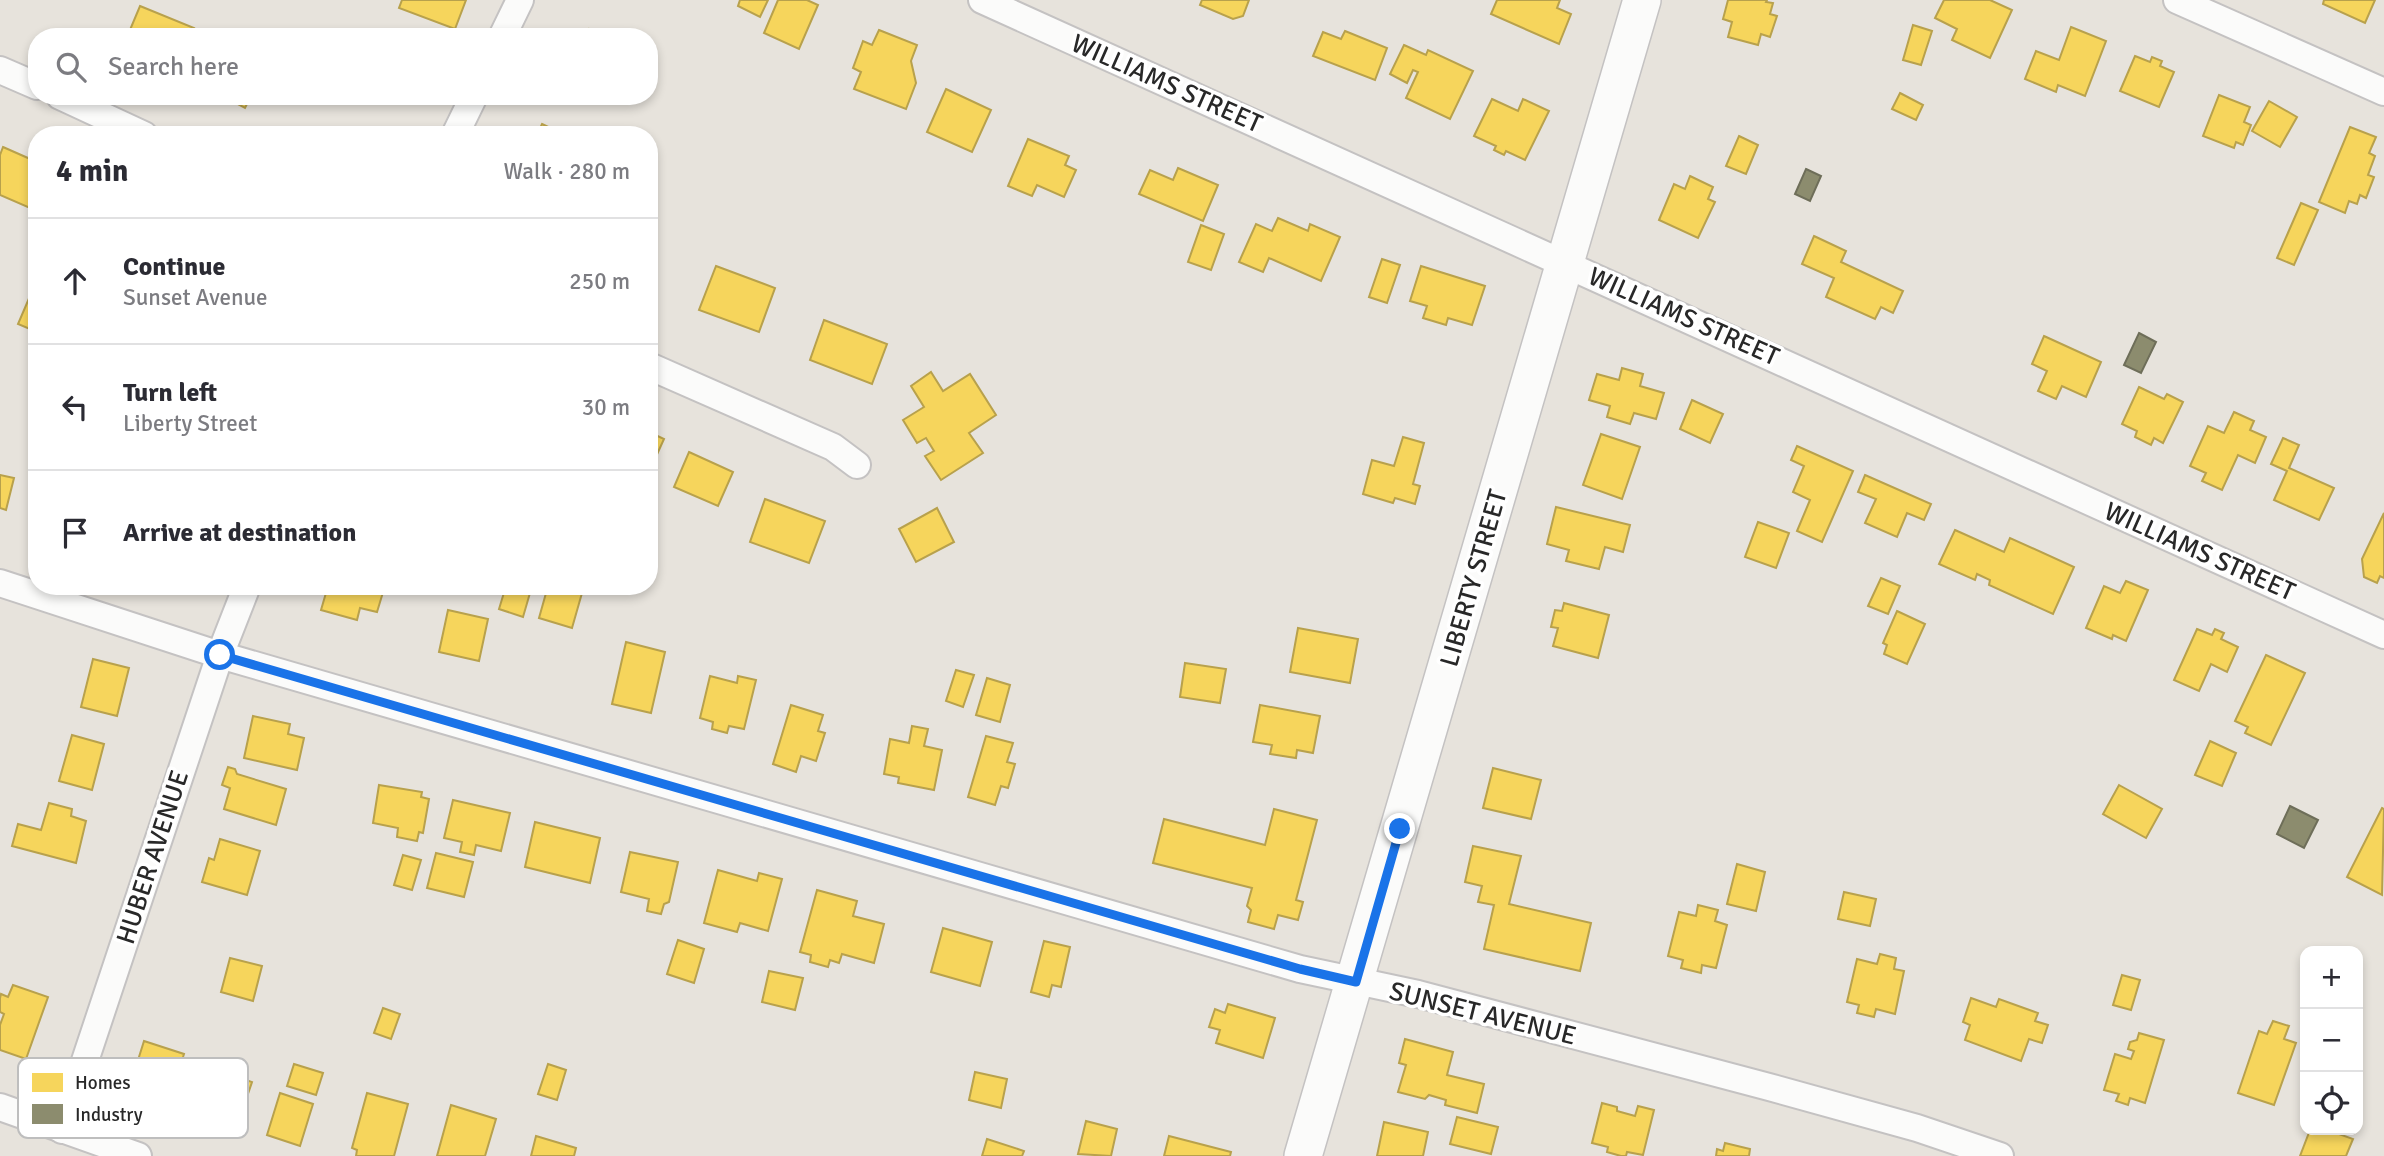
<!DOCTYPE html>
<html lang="en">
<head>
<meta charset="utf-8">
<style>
	body { margin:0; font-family:Signika,sans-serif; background:#f2f2f3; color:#2b2b33 }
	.controls { position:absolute; right:21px; bottom:21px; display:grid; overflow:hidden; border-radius:14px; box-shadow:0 4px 10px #0003 }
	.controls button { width:63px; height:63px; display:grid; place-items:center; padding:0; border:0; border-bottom:2px solid #e1e1e2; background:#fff; color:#2b2b33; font:35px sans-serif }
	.stop { position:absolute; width:21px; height:21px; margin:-16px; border:5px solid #1a73e8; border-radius:50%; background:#fff }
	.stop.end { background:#1a73e8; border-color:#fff; box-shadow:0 2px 7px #0008 }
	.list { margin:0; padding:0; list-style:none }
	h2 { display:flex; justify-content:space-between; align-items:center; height:91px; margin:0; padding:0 28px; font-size:30px }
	h2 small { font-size:23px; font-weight:400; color:#7c7c81 }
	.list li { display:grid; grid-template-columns:46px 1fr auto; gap:21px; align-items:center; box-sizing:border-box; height:126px; padding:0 28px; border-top:2px solid #e1e1e2 }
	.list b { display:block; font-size:26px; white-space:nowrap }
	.list p { margin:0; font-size:23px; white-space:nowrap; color:#7c7c81 }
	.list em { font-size:23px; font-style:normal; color:#7c7c81 }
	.icon { flex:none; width:38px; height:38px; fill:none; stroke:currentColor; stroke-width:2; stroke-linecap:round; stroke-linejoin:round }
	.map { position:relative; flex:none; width:2384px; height:1156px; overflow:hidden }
	.search { position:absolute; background:#fff; box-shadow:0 4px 10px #0003; left:28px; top:28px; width:630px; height:77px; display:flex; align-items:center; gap:18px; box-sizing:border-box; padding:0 24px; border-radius:28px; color:#7c7c81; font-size:26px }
	.panel { position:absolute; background:#fff; box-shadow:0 4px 10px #0003; left:28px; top:126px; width:630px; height:469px; border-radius:28px }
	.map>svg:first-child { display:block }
	.homes { fill:#f6d55c; stroke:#b8a14c; stroke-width:2 }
	.industry { fill:#8c8c6e; stroke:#6e6e59; stroke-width:2 }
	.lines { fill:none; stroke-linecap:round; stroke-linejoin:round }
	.minor-casing { stroke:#c4c2c2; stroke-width:30 }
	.secondary-casing { stroke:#c4c2c2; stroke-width:40 }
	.minor { stroke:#fbfbfa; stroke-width:26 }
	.secondary { stroke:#fbfbfa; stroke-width:37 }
	.route { stroke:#1a73e8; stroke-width:9 }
	.labels { text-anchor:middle; stroke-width:7; stroke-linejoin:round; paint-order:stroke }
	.street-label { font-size:26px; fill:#282828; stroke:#fff }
	.key { fill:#fff; stroke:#bebebe; stroke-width:2 }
	.key-label { font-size:19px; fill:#282828 }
</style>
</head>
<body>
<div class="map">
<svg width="2384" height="1156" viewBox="0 0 2384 1156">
	<rect width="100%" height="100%" fill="#e7e3dc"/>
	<g class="homes">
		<path d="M402,0H466L455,29L399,8Z"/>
		<path d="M740,0H768L760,17L738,6Z"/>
		<path d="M778,0H807L818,5L799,49L764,33Z"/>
		<path d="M1202,0H1249L1243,16L1233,19L1200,5Z"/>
		<path d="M1497,0H1560L1557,8L1571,14L1559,44L1491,14Z"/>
		<path d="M1728,0H1767L1766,2L1773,3L1770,14L1777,16L1770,37L1761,34L1758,45L1728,37L1732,22L1723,19Z"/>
		<path d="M1944,0H1990L2012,10L1990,58L1952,40L1957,29L1935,18Z"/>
		<path d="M2324,0H2375L2365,23L2323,4Z"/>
		<path d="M140,6L194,28L190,37H127Z"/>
		<path d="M1913,25L1932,31L1921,65L1903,60Z"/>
		<path d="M2071,27L2106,41L2085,96L2058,85L2056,92L2025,79L2036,51L2059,60Z"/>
		<path d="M589,29L606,37H585Z"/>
		<path d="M879,30L917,45L911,61L916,83L906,109L854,89L861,72L853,68L863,41L872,45Z"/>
		<path d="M1345,31L1387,48L1375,80L1313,56L1323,32L1341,39Z"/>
		<path d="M1404,45L1426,55L1428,50L1473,71L1450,119L1406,98L1418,72L1413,70L1407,83L1390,74Z"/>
		<path d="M2135,56L2150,62L2152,57L2162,61L2160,66L2174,72L2159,107L2120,91Z"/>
		<path d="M946,89L991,110L972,152L927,132Z"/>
		<path d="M1900,93L1923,105L1916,120L1892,109Z"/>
		<path d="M2219,95L2250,107L2244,122L2251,125L2243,145L2236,142L2234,148L2203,136Z"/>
		<path d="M223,96H251L245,108Z"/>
		<path d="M1492,99L1518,111L1523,99L1549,111L1525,160L1506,151L1504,155L1494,150L1496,146L1474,136Z"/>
		<path d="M2269,101L2297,117L2280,147L2252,131Z"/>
		<path d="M542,124L565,135H537Z"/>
		<path d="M2350,127L2376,137L2369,153L2375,156L2368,175L2374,177L2366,198L2360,195L2357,204L2349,201L2345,213L2319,202Z"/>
		<path d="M1739,136L1758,145L1746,174L1726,166Z"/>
		<path d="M1028,139L1069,156L1065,165L1076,170L1064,197L1037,185L1032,196L1008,186Z"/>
		<path d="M3,147L37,162V211L0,195V155Z"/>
		<path d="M1178,168L1218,185L1203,221L1139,194L1150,170L1173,180Z"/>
		<path d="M1690,176L1713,187L1708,199L1715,202L1698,238L1659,220L1674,184L1685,189Z"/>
		<path d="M2301,203L2318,210L2294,265L2277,258Z"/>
		<path d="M1278,218L1308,231L1310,224L1340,237L1321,281L1269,258L1263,272L1239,262L1256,224L1272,231Z"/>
		<path d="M1201,225L1224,234L1211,270L1188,262Z"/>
		<path d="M1814,236L1846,251L1841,262L1903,291L1893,313L1881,307L1875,319L1826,297L1834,278L1802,264Z"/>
		<path d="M1382,259L1400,265L1387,303L1369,297Z"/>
		<path d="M716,266L775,288L759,332L699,310Z"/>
		<path d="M1421,266L1485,286L1472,325L1448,318L1446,325L1423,318L1427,306L1410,301Z"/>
		<path d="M36,282H37V332L18,324Z"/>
		<path d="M824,320L887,344L872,384L810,360Z"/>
		<path d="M2044,336L2101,362L2086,397L2062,386L2056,399L2038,391L2047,371L2032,364Z"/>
		<path d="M1622,368L1643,374L1640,386L1664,393L1656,419L1634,413L1630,424L1607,417L1610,406L1589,400L1597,374L1619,380Z"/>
		<path d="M931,372L943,391L970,374L996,415L969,433L983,453L941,480L925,456L934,451L926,438L917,443L903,420L924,407L911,386Z"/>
		<path d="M2139,387L2164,399L2167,394L2183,402L2163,443L2154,438L2151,445L2135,437L2137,431L2122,424Z"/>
		<path d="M1692,400L1723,414L1710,443L1680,429Z"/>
		<path d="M2234,412L2254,421L2250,430L2266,437L2255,463L2238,455L2222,490L2202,481L2206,473L2190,466L2208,426L2224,433Z"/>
		<path d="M649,432L664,439L649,472Z"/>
		<path d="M1601,434L1640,447L1622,499L1583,485Z"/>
		<path d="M1403,437L1424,443L1413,484L1420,486L1415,504L1395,498L1393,503L1363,494L1372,460L1394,466Z"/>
		<path d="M2283,438L2299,445L2289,468L2334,488L2319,520L2274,500L2287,471L2271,464Z"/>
		<path d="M1797,446L1853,471L1822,542L1797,531L1810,500L1793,492L1804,466L1791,460Z"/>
		<path d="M689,452L733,472L718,506L674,487Z"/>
		<path d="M0,475L14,478L6,510L0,508Z"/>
		<path d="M1865,475L1931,504L1924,520L1907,513L1897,537L1865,523L1876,499L1858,492Z"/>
		<path d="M765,499L825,521L809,563L750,542Z"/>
		<path d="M1556,507L1630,525L1623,552L1605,547L1599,569L1566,561L1569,550L1547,544Z"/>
		<path d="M937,508L954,542L916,562L899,529Z"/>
		<path d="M2384,513V578L2380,576L2377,583L2364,577L2362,559Z"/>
		<path d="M1758,522L1789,533L1776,568L1745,557Z"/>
		<path d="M1955,530L2004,552L2010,538L2074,567L2053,614L1989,585L1990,580L1977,574L1975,580L1939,564Z"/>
		<path d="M1881,578L1900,586L1888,614L1868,606Z"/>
		<path d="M2126,581L2148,590L2126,641L2113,635L2112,639L2086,628L2104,586L2120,593Z"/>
		<path d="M328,586H375L384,589L377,612L360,608L357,620L321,610Z"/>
		<path d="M506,586H532L523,617L499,609Z"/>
		<path d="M548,586H584L572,628L539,618Z"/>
		<path d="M1564,603L1609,615L1598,658L1553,646L1558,628L1551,627L1555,610L1562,611Z"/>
		<path d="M448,610L488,619L479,661L439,652Z"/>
		<path d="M1897,611L1925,624L1907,664L1884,654L1887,645L1883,643Z"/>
		<path d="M1298,628L1358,639L1350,683L1290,672Z"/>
		<path d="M2197,629L2212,635L2215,629L2224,633L2221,639L2238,647L2227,672L2211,664L2199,691L2174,680Z"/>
		<path d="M626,642L665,652L651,713L612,704Z"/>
		<path d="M2266,655L2305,673L2271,745L2245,733L2248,727L2235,721Z"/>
		<path d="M93,659L129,668L117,716L81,707Z"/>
		<path d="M1185,663L1226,669L1220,703L1180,697Z"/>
		<path d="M956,670L974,675L963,707L946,701Z"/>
		<path d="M710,676L737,683L738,676L756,680L744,729L729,726L727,733L712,729L713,722L700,718Z"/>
		<path d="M987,678L1010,685L1000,722L976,715Z"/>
		<path d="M791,705L823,715L818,731L825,733L816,761L801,756L796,772L773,764Z"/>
		<path d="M1260,705L1320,716L1313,753L1297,750L1296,758L1270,754L1272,745L1253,742Z"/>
		<path d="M253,716L290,724L288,734L304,738L297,770L244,758Z"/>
		<path d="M912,726L928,729L924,746L942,750L934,790L898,783L899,777L884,774L890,739L909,743Z"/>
		<path d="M72,735L104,744L92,790L59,781Z"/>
		<path d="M986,736L1013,743L1007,762L1015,764L1008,788L1001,786L995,805L968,797Z"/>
		<path d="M2210,741L2236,753L2222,786L2195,775Z"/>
		<path d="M228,767L235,769L237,774L286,789L276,825L224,809L230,788L222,785Z"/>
		<path d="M1493,768L1541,780L1531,819L1483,808Z"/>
		<path d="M379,785L422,792L421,797L429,799L423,833L419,832L417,841L397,837L398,828L373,823Z"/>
		<path d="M2119,785L2162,809L2146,838L2103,814Z"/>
		<path d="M453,800L510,813L501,851L476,845L474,855L460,852L462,842L444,838Z"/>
		<path d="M49,803L72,809L71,816L86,821L76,863L12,846L18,824L41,830Z"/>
		<path d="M2382,808L2384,809L2382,895L2347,877Z"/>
		<path d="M1274,809L1317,820L1296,900L1303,902L1298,920L1278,915L1274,929L1248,922L1251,910L1247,906L1252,888L1153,863L1164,819L1265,845Z"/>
		<path d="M535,822L600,838L590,883L525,867Z"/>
		<path d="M220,839L260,851L247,895L202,882L209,858L214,860Z"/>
		<path d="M1473,846L1521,856L1509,904L1591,923L1580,971L1484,949L1494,905L1478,902L1482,886L1465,882Z"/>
		<path d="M630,852L678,862L669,902L664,904L661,914L647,911L649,899L621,892Z"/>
		<path d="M436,853L473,862L464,897L427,888Z"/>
		<path d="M403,855L421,860L412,890L394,885Z"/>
		<path d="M1737,864L1765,872L1756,911L1727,904Z"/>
		<path d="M718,870L757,881L759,873L782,879L768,931L740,923L737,932L704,923Z"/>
		<path d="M817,890L857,901L853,916L884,924L874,963L842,954L839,963L830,960L828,967L810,962L811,955L800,952Z"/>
		<path d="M1844,892L1876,899L1870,926L1838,919Z"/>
		<path d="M1698,905L1718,910L1715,921L1727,925L1716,968L1702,965L1701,973L1681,968L1683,960L1668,956L1679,912L1696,916Z"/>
		<path d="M943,928L992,942L980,986L931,972Z"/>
		<path d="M678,940L704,949L694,983L667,974Z"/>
		<path d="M1044,941L1070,947L1061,987L1052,985L1049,997L1031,992Z"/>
		<path d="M1880,954L1896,958L1894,969L1904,971L1895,1014L1876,1009L1874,1017L1857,1013L1859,1005L1847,1002L1857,959L1877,964Z"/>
		<path d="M230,958L262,966L253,1001L221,992Z"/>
		<path d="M769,971L803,978L795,1010L762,1002Z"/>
		<path d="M2122,975L2140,980L2131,1010L2113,1005Z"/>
		<path d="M13,985L48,997L26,1059L0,1050V1025L4,1014L0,1012V998L1,994L8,997Z"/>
		<path d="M1971,998L1996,1007L1999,999L2038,1013L2035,1021L2048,1025L2042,1043L2029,1039L2021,1061L1965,1040L1970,1025L1963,1022Z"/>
		<path d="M1228,1004L1275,1018L1263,1058L1216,1043L1220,1030L1209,1027L1215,1009L1225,1013Z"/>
		<path d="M383,1008L400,1014L391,1039L374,1033Z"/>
		<path d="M2273,1021L2289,1026L2284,1039L2296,1043L2274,1105L2238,1093L2259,1031L2267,1034Z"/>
		<path d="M2139,1033L2164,1040L2145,1103L2130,1098L2128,1105L2116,1101L2119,1094L2104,1090L2115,1054L2131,1059L2134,1051L2128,1049L2130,1042L2137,1040Z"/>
		<path d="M1405,1039L1453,1052L1447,1075L1484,1084L1477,1113L1445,1105L1446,1100L1429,1095L1425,1099L1398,1092L1406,1065L1399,1063Z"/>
		<path d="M144,1041L184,1054L168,1104L128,1092Z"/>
		<path d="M294,1064L323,1073L316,1095L287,1086Z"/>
		<path d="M548,1064L566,1070L557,1100L538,1094Z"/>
		<path d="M212,1068L252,1082L236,1129L196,1116Z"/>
		<path d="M975,1072L1007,1079L1001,1108L969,1100Z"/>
		<path d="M280,1093L313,1104L300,1146L267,1135Z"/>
		<path d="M367,1093L408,1104L394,1156H356L357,1150L352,1148Z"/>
		<path d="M1602,1103L1617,1107V1111L1635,1116L1638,1106L1654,1110L1643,1155L1627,1152L1626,1156H1621L1607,1152L1608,1147L1592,1143Z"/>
		<path d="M451,1105L496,1119L485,1156H437Z"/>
		<path d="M1457,1117L1498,1127L1491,1154L1450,1144Z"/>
		<path d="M1086,1121L1117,1129L1111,1156L1078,1154Z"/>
		<path d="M1384,1122L1428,1132L1423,1156H1377Z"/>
		<path d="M2310,1130H2328L2353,1139L2346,1156H2300Z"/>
		<path d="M536,1136L576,1148L574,1156H531Z"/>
		<path d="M1169,1136L1231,1152L1230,1156H1164Z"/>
		<path d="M987,1139L1024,1151L1022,1156H982Z"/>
		<path d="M1725,1143L1750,1149L1749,1156H1716L1717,1149L1723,1151Z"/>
	</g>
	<g class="industry">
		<path d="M1806,169L1821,176L1810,201L1795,194Z"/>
		<path d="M2139,333L2156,342L2141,373L2124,365Z"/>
		<path d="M2290,806L2318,820L2304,848L2277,834Z"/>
	</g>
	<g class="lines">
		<defs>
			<g id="minor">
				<path d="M982,0L2384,635"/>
				<path d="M2177,0L2384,92"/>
				<path d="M502,37L520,0"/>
				<path d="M0,70L37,86"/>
				<path d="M60,96L144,135"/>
				<path d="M455,135L474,96"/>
				<path d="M649,366L833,447L857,465"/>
				<path d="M0,583L220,655L1300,969L1418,994L1769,1087L1917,1128L2000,1156"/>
				<path d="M0,1107L138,1156"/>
				<path d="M62,1130L220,655L247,586"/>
			</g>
			<path id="secondary" d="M1303,1156L1642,0"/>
		</defs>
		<use href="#minor" class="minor-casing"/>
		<use href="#secondary" class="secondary-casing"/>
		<use href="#minor" class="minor"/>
		<use href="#secondary" class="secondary"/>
	</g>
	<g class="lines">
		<path class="route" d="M220,655L1300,969L1356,982L1400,829"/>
	</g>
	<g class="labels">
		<g class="street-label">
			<text transform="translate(1167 83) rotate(24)" y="9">WILLIAMS STREET</text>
			<text transform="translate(1684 316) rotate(24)" y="9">WILLIAMS STREET</text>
			<text transform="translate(2200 551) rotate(24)" y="9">WILLIAMS STREET</text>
			<text transform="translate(1473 578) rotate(-74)" y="9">LIBERTY STREET</text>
			<text transform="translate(152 857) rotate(-72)" y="9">HUBER AVENUE</text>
			<text transform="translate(1483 1013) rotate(14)" y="9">SUNSET AVENUE</text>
		</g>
	</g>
	<rect x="18" y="1058" width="230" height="80" rx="10" class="key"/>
	<rect x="32" y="1073" width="31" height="19" fill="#f6d55c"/>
	<rect x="32" y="1104" width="31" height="20" fill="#8c8c6e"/>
	<g class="key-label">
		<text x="75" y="1089">Homes</text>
		<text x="75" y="1121">Industry</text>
	</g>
</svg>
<div class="controls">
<button>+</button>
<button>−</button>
<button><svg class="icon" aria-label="locate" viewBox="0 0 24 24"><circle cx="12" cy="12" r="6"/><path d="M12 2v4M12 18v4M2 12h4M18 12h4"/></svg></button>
</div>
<div class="stop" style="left:220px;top:655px"></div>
<div class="stop end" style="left:1400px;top:829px"></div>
<div class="search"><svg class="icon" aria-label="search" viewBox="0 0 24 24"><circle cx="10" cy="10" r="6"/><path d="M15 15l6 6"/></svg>Search here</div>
<section class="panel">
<h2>4 min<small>Walk · 280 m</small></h2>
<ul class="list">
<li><svg class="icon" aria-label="ahead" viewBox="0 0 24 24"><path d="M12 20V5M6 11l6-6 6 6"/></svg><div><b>Continue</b><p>Sunset Avenue</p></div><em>250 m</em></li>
<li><svg class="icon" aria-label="left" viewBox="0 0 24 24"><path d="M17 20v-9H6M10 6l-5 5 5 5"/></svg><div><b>Turn left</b><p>Liberty Street</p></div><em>30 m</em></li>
<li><svg class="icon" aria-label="arrive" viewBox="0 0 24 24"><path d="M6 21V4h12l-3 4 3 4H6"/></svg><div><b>Arrive at destination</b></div></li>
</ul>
</section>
</div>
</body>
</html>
